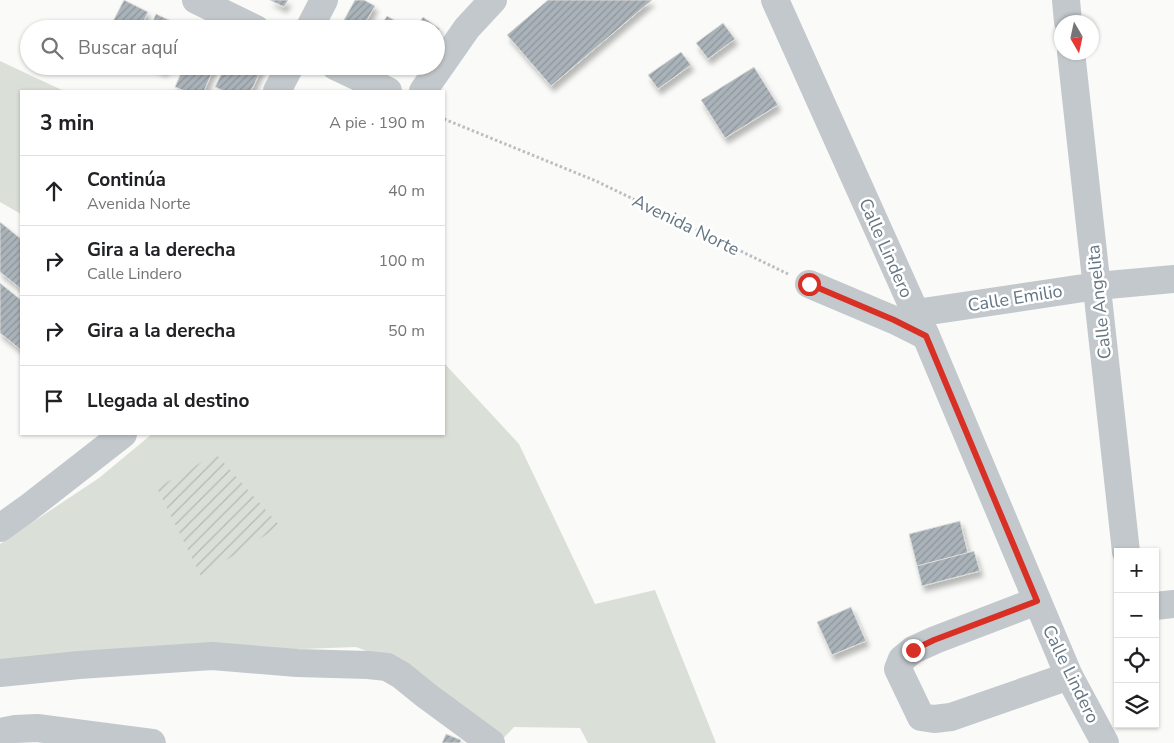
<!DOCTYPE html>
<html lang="es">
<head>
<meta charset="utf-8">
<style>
	body { margin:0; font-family:"Nunito Sans",sans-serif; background:#f6f6f6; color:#202124 }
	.controls { position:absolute; right:15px; bottom:15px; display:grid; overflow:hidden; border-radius:0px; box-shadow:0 1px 4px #0004 }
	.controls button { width:45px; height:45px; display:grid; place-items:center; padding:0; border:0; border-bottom:1px solid #e0e0e0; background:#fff; color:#202124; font:25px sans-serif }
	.compass { position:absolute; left:1054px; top:15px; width:45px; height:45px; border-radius:50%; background:#fff; box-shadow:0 1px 4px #0004; rotate:171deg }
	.stop { position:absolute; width:15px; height:15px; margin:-11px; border:4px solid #d93025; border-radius:50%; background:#fff }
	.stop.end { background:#d93025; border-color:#fff; box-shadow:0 1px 5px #0008 }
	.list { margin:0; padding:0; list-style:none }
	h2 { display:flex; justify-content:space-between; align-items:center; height:65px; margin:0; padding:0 20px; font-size:21px }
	h2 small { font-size:16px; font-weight:400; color:#757577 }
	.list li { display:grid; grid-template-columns:32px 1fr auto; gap:15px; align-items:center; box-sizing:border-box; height:70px; padding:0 20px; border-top:1px solid #e0e0e0 }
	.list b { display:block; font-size:19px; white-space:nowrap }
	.list p { margin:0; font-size:16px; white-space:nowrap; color:#757577 }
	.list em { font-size:16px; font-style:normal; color:#757577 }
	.icon { flex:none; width:28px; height:28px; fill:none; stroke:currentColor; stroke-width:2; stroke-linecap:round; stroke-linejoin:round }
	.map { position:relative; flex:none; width:1174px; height:743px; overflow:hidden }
	.search { position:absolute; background:#fff; box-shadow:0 1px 4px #0004; left:20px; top:20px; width:425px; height:55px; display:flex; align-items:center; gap:12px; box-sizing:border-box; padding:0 18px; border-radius:28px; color:#757577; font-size:19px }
	.panel { position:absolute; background:#fff; box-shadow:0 1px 4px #0004; left:20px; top:90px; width:425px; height:345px; border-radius:0px }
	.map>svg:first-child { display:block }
	.green { fill:#dadfd7 }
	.garden { fill:url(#garden-furrows) }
	.building { fill:url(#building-hatch); stroke:#dcdcda; filter:url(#shadow) }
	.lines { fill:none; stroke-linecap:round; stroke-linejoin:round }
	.path { stroke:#bbbfc2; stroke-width:3; stroke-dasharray:2.5 2.5; stroke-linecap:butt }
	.minor { stroke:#c3c8cc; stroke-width:28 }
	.route { stroke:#d93025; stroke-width:6 }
	.labels { text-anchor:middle; stroke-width:5; stroke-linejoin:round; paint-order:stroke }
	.street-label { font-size:18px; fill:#657683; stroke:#fff }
</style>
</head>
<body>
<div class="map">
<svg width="1174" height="743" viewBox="0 0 1174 743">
	<defs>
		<pattern id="garden-furrows" width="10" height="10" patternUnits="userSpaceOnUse" patternTransform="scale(1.25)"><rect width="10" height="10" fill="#dadfd7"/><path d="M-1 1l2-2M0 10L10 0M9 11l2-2" fill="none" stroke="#b4b9b4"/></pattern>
		<pattern id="building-hatch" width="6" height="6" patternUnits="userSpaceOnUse" patternTransform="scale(1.25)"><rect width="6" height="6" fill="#aab3b9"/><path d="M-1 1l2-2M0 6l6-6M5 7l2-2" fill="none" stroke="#8e969c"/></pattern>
		<filter id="shadow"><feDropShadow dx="3" dy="5.5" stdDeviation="2.5" flood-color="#0004"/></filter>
	</defs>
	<rect width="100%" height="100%" fill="#fafaf8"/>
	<g class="green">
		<path d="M0,61L64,91H21V214L0,202Z"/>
		<path d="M444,363L519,444L595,604L655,590L716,743H588L580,728L514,727L499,743L400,664L356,647L0,660V544L99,478L152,434H444Z"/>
	</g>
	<path class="garden" d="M216,454L280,526L201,576L157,488Z"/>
	<g class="building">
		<path d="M124,0L148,12L140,29H109Z"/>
		<path d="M270,0H288L284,7Z"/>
		<path d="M355,0H364L375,6L362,29H339Z"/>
		<path d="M548,0H652L551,86L507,35Z"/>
		<path d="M156,14L184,27V29H149Z"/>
		<path d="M387,16L403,25L400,29H379Z"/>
		<path d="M423,17L440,29L436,34V29H415Z"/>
		<path d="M723,23L735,39L708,59L696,43Z"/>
		<path d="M681,52L691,65L658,89L648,75Z"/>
		<path d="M153,66H167L164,71Z"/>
		<path d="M184,66H215L204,91H185L175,87Z"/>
		<path d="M225,66H263L251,91H224L215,87Z"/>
		<path d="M754,67L778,105L725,138L701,100Z"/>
		<path d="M0,222L21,239V289L0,272Z"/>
		<path d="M0,283L21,300V350L0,333Z"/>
		<path d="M960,521L968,553L917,566L909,534Z"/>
		<path d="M974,551L980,571L922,586L917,566Z"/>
		<path d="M851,607L866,641L832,655L817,622Z"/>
		<path d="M446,734L461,740L460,743H442Z"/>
	</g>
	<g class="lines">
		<path class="path" d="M444,119L596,181L788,274"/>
		<g class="minor">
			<path d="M196,0L256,29"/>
			<path d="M775,0L926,336L1069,676L1105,743"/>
			<path d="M1066,0L1068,22"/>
			<path d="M309,29L324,0"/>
			<path d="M1071,52L1126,552"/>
			<path d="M335,66L388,91"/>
			<path d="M277,91L290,66"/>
			<path d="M423,91L467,28L493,0"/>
			<path d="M809,284L894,320L926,336"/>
			<path d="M916,313L1097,286L1174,279"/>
			<path d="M0,528L28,508L123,434"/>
			<path d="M1037,601L935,640L913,650L902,659L898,669L921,717L934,719L951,717L1069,676"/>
			<path d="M1155,606L1174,604"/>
			<path d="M0,673L79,665L212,656L297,663L368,665L387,667L401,675L427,696L491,743"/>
			<path d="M0,732L15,729L37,728L152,743"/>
		</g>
	</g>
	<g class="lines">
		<path class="route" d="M809,284L894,320L926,336L1037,601L934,640L913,650"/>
	</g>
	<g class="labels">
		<g class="street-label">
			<text transform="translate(686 225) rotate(26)" y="6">Avenida Norte</text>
			<text transform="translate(886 248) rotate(66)" y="6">Calle Lindero</text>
			<text transform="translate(1015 298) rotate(-9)" y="6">Calle Emilio</text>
			<text transform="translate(1099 302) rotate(-96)" y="6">Calle Angelita</text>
			<text transform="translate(1071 674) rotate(64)" y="6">Calle Lindero</text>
		</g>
	</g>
</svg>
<div class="controls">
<button>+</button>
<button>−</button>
<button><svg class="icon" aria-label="locate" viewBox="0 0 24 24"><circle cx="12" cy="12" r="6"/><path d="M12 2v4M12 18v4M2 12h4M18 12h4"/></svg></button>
<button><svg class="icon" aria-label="layers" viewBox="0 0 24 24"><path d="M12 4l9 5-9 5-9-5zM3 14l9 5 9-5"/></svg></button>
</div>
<svg class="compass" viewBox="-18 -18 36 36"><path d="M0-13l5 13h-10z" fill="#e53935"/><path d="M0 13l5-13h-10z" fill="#757577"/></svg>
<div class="stop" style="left:809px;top:284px"></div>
<div class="stop end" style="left:913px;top:650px"></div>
<div class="search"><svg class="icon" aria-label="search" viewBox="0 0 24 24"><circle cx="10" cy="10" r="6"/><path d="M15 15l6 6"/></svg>Buscar aquí</div>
<section class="panel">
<h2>3 min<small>A pie · 190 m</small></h2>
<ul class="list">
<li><svg class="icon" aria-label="ahead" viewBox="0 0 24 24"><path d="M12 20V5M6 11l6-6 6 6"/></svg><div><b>Continúa</b><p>Avenida Norte</p></div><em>40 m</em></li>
<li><svg class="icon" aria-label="right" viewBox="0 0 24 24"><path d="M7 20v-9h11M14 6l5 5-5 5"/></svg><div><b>Gira a la derecha</b><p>Calle Lindero</p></div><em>100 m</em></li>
<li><svg class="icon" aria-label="right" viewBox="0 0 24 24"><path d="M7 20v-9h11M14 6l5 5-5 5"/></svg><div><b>Gira a la derecha</b></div><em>50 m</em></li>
<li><svg class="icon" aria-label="arrive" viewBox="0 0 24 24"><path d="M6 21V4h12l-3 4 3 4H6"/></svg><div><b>Llegada al destino</b></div></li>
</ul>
</section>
</div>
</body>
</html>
